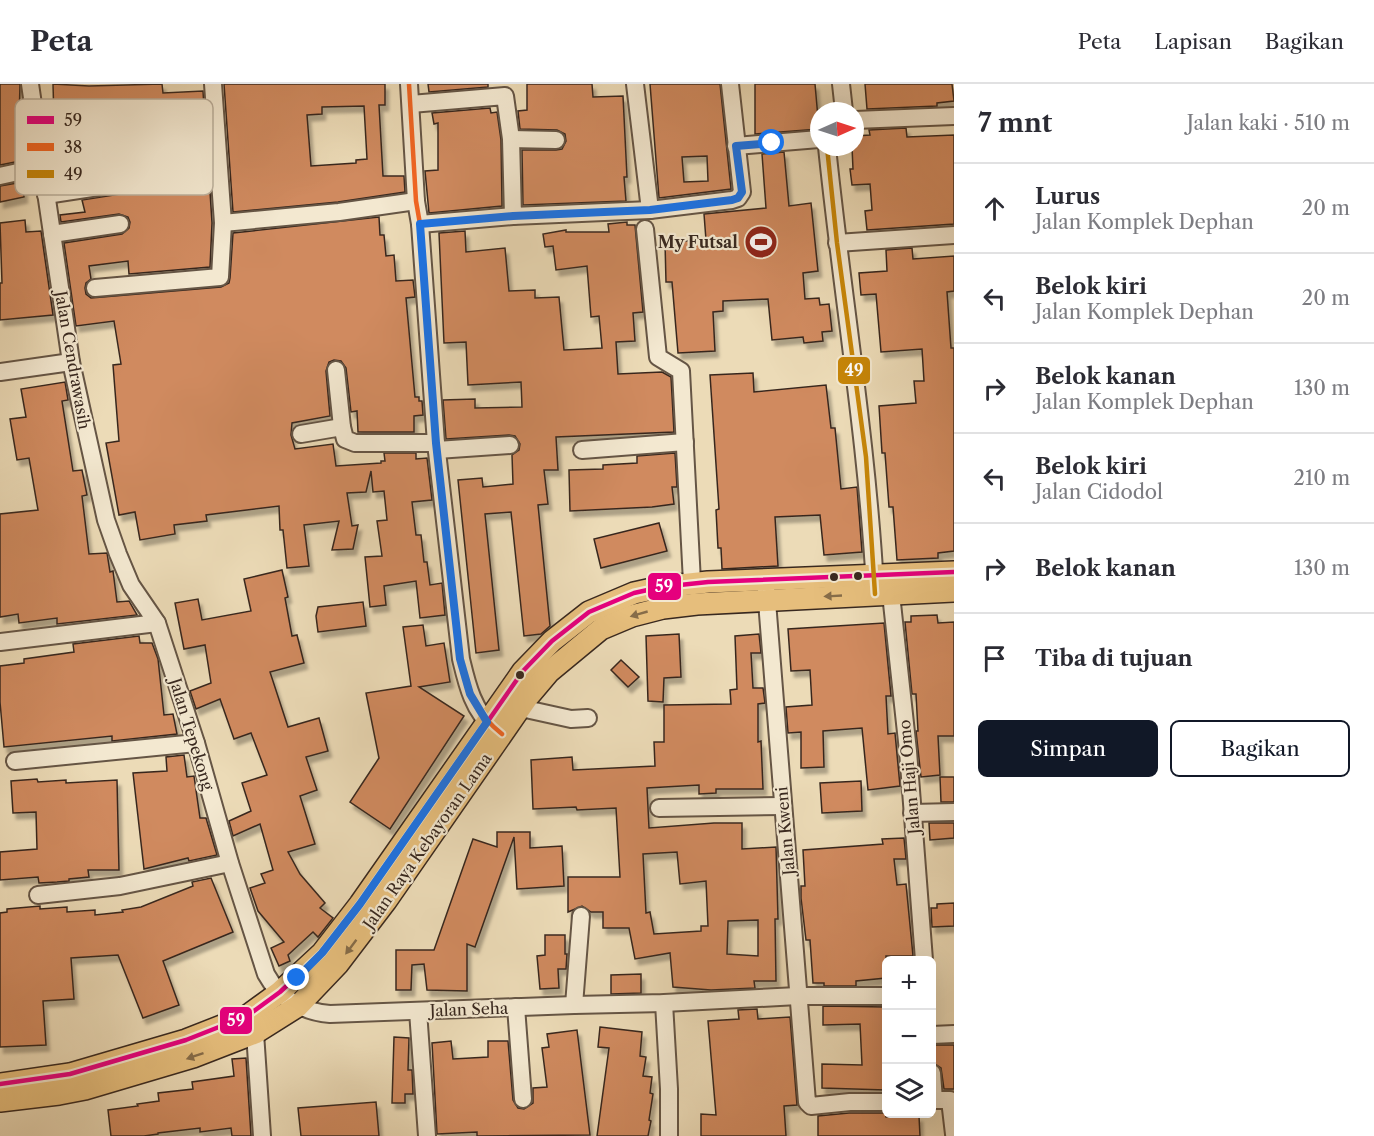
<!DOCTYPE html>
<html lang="id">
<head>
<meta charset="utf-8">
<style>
	body { margin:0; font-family:"Libre Caslon Text",serif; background:#f7f7f7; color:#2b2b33 }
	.controls { position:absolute; right:18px; bottom:18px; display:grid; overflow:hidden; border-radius:9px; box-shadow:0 6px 24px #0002 }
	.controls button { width:54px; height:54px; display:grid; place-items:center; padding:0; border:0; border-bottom:2px solid #e1e1e2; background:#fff; color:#2b2b33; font:30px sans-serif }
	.compass { position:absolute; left:810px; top:18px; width:54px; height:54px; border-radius:50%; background:#fff; box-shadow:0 6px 24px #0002; rotate:87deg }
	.stop { position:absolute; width:18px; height:18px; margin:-14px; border:4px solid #1a73e8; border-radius:50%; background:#fff }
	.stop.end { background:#1a73e8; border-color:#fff; box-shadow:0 2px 6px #0008 }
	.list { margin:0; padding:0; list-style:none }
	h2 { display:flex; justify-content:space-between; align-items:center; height:78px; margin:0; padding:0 24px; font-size:26px }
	h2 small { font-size:20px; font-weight:400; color:#7c7c81 }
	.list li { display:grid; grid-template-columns:39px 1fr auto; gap:18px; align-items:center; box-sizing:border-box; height:90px; padding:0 24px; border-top:2px solid #e1e1e2 }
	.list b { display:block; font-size:22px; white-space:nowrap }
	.list p { margin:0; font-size:20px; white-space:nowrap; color:#7c7c81 }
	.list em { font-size:20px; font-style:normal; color:#7c7c81 }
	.actions { display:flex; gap:12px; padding:18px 24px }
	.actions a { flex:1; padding:14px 0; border:2px solid #111827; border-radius:9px; text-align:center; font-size:21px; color:#111827 }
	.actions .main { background:#111827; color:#fff }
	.icon { flex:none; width:33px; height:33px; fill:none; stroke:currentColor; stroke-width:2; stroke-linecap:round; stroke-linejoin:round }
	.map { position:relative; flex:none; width:954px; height:1052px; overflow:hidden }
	header { display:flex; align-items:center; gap:36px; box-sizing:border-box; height:84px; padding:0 30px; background:#fff; border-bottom:2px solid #e1e1e2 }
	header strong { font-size:28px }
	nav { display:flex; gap:33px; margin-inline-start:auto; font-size:21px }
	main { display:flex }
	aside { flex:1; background:#fff }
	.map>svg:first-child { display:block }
	.building { fill:#d08a5f; stroke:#38281f; stroke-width:1.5; fill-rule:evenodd; filter:url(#shadow) }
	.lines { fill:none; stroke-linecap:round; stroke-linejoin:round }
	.minor-casing { stroke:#655545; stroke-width:20 }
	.major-casing { stroke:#38281f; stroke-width:24 }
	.minor { stroke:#f3e8d0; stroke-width:16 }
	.major { stroke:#e6be7c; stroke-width:21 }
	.bus-1-casing { stroke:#f3e8d0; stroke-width:9 }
	.bus-2-casing { stroke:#f3e8d0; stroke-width:9 }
	.bus-3-casing { stroke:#f3e8d0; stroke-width:9 }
	.bus-1 { stroke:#e5007d; stroke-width:4.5 }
	.bus-2 { stroke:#f26522; stroke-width:4.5 }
	.bus-3 { stroke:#c78608; stroke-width:4.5 }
	.oneway { fill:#866c49 }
	.route { stroke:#1a73e8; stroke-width:8 }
	.bus-dot { fill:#38281f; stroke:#f3e8d0; stroke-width:2 }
	.labels { text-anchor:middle; stroke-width:4.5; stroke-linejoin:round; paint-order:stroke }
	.poi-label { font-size:16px; font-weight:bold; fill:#38281f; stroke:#f3e8d0; text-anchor:end }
	.street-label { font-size:16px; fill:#38281f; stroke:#f3e8d0 }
	.key { fill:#f3e8d0; stroke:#bbae9b; stroke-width:1.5 }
	.key-label { font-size:16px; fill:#38281f }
	.line-badge { stroke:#f3e8d0; stroke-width:2 }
	.badge-label { font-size:16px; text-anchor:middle; font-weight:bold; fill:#fff }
</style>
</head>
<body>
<header>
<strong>Peta</strong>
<nav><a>Peta</a><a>Lapisan</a><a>Bagikan</a></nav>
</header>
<main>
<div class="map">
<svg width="954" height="1052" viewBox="0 0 954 1052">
	<defs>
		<filter id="shadow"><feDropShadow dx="3.5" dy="6" stdDeviation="1.5" flood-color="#0004"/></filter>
	</defs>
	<rect width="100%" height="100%" fill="#ecdbb7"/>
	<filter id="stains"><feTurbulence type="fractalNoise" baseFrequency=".00333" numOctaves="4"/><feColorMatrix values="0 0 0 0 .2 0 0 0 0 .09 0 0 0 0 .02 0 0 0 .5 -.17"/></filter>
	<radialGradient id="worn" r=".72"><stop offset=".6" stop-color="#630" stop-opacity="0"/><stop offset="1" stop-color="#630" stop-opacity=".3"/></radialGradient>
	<g class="building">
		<path d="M0,0H20L19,38H25L30,75L0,81Z"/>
		<path d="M53,0L89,2L162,0L163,9L203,7L205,40L147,41L131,49L130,64L51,72L46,37L54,36ZM125,22L126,47L90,50L89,25Z"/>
		<path d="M224,0H385V21H379L383,92H404L405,108L338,118L233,128ZM364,22L367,75L356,76V79L311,82L307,31L322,30V23Z"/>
		<path d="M428,0H488V3L429,8Z"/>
		<path d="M527,0H592L593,13L623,12L627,93H624L626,117L523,121L522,66H556L562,65L566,57L565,50L557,46L520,45L518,27L527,26Z"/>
		<path d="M650,0H720L731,105L659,114ZM707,72L708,97L684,98L682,73Z"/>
		<path d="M755,0H815L819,45L755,50Z"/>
		<path d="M865,0H952L954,17L937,19V22L867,25Z"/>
		<path d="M490,24L491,29L497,28L501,56L502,122L429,129L425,87L438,86V39L434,40L432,29Z"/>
		<path d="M906,44L907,53L954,51V140L867,146L865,127L872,126L870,100L852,101L850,85H853L852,63H855V52L870,51L869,46Z"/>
		<path d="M151,61H207L212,139L210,183L129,190L128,177L89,182L91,195L86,199L85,204L86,210L91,214L221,203L229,199L230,194L233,149L379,133L380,151H384L386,172L394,171L396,197L413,196L415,213L406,214L415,313H419V317H422L423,331L414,332V348H358L357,327L351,328L346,284L341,277L334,276L329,278L326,287L330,332L292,339L291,351L295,365L333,360L336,382L381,379V377H385L384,369H416V375L427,374L432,416L412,418L416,451H421L424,478H427L430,501L442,499L445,531L420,534L416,497L384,502L386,521L370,523L365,473L382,472L377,437L387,436L384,407L373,408L371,387L366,408L347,409L352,442L358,441L353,465L332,466L339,437L304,441L309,482L287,484L283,446H280L279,422L206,431L207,437L174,441L175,450L140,456L135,428L119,431L106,359L119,357L113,281L121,280L114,237L76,242L64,159L122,150L129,144L130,138L128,133L119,130L61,138L60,131L85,128L82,116L120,110L129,107L128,85L140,84L147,80L151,72Z"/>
		<path d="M784,68L789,122L811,119L818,187L803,189L805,215L819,214L820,221L829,220L832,247L822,248L823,257L804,259L803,253L772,256L768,215L723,217V227L713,228L715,267L678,269L672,198H666L665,158L706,156L704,130L766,124L762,70Z"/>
		<path d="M23,98L24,113L0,118V102Z"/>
		<path d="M25,136L26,148L41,147L53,231L0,236V199H2L0,139Z"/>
		<path d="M627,138V141H635L643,228L633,229L635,257L616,258L618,290L662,288L671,293L674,348L556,353L558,386H544L548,420L538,421L550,542L541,550L524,552L511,428L485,430L499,566L476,569L458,396L482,394L483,403L513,400L512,371L519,366L520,360L515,352L509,351L446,355L443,316L475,315V324L522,323L521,298L468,301L466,258L444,259L439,149L465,147L466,168L505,164L509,207L535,206V214L559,213L564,266L602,264L599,232L591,233L587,182L556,186L553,162L545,163L543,150L566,146V148H609L608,140Z"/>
		<path d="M912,164L913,175L954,172V207L947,208L951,264H954V467L938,469V474L897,476L893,423H889L885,369H882L879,322L916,319L914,297H924L922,265L881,268L876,210L861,211L859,189L887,187L886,166Z"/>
		<path d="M753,289L754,308L826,301L831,344H835L841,405L857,403L862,468L824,471L820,431L775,433L778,482L722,485L721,464H718L716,426L719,425L710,291Z"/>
		<path d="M65,298L68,316L62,317L73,387L82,386L87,411L82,412L89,470L107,469L110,488L113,487L117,518L129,517L137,531L57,540V534L19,539L18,530L0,533V430L38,426L29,374L17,376L10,335L26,333L21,305Z"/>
		<path d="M675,369L677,403H672L674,420L652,423L570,427L569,386L603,385V381L637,379V372Z"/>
		<path d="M659,439L667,467L601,484L594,455Z"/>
		<path d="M282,486L288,513L285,514L292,552L297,551L304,579L270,588L288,643L319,634L328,667L306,673L317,706L300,712L315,760L288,768L300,790L325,819L320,824L333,834L318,853L313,848L288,871L290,877L279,882L271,864L284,858L258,827L250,804L265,799L261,790L273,786L260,740L233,752L229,737L251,727L242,699L267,691L251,649L234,655L220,615L196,625L190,607L211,599L205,561L184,565L175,519L198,515L202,536L251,527L244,495Z"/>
		<path d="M363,518L366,542L318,548L316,532L318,523Z"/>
		<path d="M937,531L938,539L954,538V652H938L940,691L921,693L916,647H918L916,610H912L905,538H911V532Z"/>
		<path d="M884,539L891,612H886L888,650L895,649L900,702L868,706L862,644L823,647L824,683L801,684V648L788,649L786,623L812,621L810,586L791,587L788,545Z"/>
		<path d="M423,541L426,562L444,559L450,598L419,603L464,632L390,745L350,718L379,674L366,609L411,602L403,543Z"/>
		<path d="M679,550L681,593L664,594L663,618L648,617L646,552Z"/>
		<path d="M759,550L761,569H751L753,604H763L765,619L758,620V658L761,657L763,705H716V709L699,710V701L647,704L649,744L714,739H742V765L776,763L778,835H775L776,897H754L755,904L711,906L673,903L670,869L635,875L629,844H603V828H591L582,822L568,828V793H620L616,724L577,726L576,723L533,725L531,676L572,673L573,686L655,682L654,658H664V621L731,620L730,606L737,605L735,552ZM677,768L680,800L706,797L708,842H701V847L654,850L650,828L646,829L643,770ZM758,836V872L727,870L728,837Z"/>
		<path d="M139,552L140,559H152L158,575L164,631L173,630L177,650L112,657V652L4,663L0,618V582L24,579V575L74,568L73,560Z"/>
		<path d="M621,576L639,593L628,603L611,586Z"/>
		<path d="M184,671L187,693L194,692L200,734H206L217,771L189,777L188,774L144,785L133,689L167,687L166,673Z"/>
		<path d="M940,693H954V718H941Z"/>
		<path d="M37,695L38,698L66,696V699L117,696L119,786H88L89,793L69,795V797L57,798L39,799L38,793L0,796V768L37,765L36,728L13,729L11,697Z"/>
		<path d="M861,697L862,727L822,729L820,699Z"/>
		<path d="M929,739H954V754L930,756Z"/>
		<path d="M497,748H530V764L562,762L564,802L517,805L514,753L475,863L467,860V907L427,906L424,880L412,881L411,906H396V866H434L473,755L497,763Z"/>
		<path d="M904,754L906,775H894L897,801L906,800L913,872H886V894L856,897V902H824V899H813L810,856H806L801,814V802H805L803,766L883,760L882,755Z"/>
		<path d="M211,794L233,848L163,877L179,921L143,934L118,871L71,874L74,915L43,917L46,961L0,963V829L7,828V825L40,822V825L67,823V828L95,826V831L123,828L122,826L141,823L193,802L192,798Z"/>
		<path d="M954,819V842L932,843L931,824H937V820Z"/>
		<path d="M545,851H565V870H567L566,885H558L559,904L540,905L537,872L545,871Z"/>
		<path d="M641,890V909L611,910V891Z"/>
		<path d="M823,922L886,923V1006L822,1004V980L862,981L860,940L823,941Z"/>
		<path d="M757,925L758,935L790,933L797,1021L784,1022L786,1052H701V1030L716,1031L708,937L739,935L738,926Z"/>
		<path d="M600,943L642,948L640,972L646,973L643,992L652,993L650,1009L653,1010L649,1036L651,1037L648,1052H597L609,964L598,963Z"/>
		<path d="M577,946L590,1051L477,1052V1048L437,1050L432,959L451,957L453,975L488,973V957H508L513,1016L518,1024L524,1025L533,1019V1004L547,1003L542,964L549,963L547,950Z"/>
		<path d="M394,953L409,954L408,986H412L413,1010H405V1019H392Z"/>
		<path d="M933,961H954V1005H944L941,984L933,979Z"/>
		<path d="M246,974L251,1052H232L231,1044L200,1048V1044L158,1049V1050L144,1052H111L108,1026L138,1022L137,1020L159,1017L158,1009L193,1005L192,998L234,992L232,975Z"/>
		<path d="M376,1018L379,1052H301L298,1024Z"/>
		<path d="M849,1029H886V1033L919,1032L920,1052H818V1032Z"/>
	</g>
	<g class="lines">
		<defs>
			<g id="minor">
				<path d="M30,0L71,278L106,436L118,470L131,501L157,539L196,659L230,779L266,890C279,914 303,928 330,930L574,921L664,919L798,912H886"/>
				<path d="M409,0L416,117L420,140L436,359L461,575C467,600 473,627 494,644"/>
				<path d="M635,0L650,126"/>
				<path d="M841,0L844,27"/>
				<path d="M411,20L505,12L511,55L513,132L650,126L732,116L738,114L742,108L730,0"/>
				<path d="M855,36L954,32"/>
				<path d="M511,55L556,56"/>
				<path d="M736,62L819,55"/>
				<path d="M827,63C842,210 867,356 875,503"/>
				<path d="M0,92L41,83L138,74L141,72L140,55L148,51L216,50"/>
				<path d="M46,111L118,100"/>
				<path d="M223,139L339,128L416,117"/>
				<path d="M420,140L513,132"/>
				<path d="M645,145L658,273L681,287L692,498"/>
				<path d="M52,150L120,140"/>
				<path d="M837,159L954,151"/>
				<path d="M95,204L220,193L223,139L213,0"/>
				<path d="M336,286L342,343"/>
				<path d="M0,288L71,278"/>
				<path d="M301,350L342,343L345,355L355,359H436"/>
				<path d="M437,366L510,361"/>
				<path d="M582,366L685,358"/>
				<path d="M766,505L807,1018L811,1022L850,1018H886"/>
				<path d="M891,510L908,667L924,876"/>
				<path d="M0,558L157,539"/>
				<path d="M521,624L571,635L588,634"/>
				<path d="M15,677L196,659"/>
				<path d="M659,724L783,722"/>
				<path d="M912,729L954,728"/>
				<path d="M38,811L120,802L230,779"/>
				<path d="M664,919L669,1005V1052"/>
				<path d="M574,921L581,832"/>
				<path d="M516,923L523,1015"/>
				<path d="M418,927L427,1052"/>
				<path d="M251,940L255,949L262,1052"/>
				<path d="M932,951L954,950"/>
				<path d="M932,989L934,1016H950L954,1050"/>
			</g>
			<g id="major">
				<path d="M0,1000L70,990L186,956L247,932L280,908L322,869L360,820L523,587L552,557L589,528L634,509L661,503L708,498L954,488"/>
				<path d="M0,1017L59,1010L85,1005L193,973L255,949L298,922L338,880L386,817L527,614L549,588L601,545L632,532L663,524L697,520L954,507"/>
			</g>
		</defs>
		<use href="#minor" class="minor-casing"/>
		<use href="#major" class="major-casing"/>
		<use href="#minor" class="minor"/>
		<use href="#major" class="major"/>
		<defs>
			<path id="bus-1" d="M0,1000L70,990L186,956L247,932L280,908L322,869L360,820L523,587L552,557L589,528L634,509L661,503L708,498L954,488"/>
			<path id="bus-2" d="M409,0L416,117L420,140L436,359L461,575C470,609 474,628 502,650"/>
			<path id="bus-3" d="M827,63L837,159L866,373L875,510"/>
		</defs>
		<use href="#bus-1" class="bus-1-casing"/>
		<use href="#bus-2" class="bus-2-casing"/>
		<use href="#bus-3" class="bus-3-casing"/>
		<use href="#bus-1" class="bus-1"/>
		<use href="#bus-2" class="bus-2"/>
		<use href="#bus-3" class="bus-3"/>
	</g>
	<defs><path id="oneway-solid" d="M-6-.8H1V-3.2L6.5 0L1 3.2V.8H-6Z" transform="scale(1.5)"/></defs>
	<g class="oneway">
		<use href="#oneway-solid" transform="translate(833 512) rotate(177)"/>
		<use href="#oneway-solid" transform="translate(639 530) rotate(164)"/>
		<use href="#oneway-solid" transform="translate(351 863) rotate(127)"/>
		<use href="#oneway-solid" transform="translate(195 972) rotate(161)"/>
	</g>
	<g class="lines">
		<path class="route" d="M297,894L322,869L360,820L487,638L470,610L460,575L436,359L420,140L513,132L650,126L732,116L738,114L742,108L736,62L772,59"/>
	</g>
	<defs>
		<symbol id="stadium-disc" viewBox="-11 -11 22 22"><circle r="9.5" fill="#8f2418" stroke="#f3e8d0"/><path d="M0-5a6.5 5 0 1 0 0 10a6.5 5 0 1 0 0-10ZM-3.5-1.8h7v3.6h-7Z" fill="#fff"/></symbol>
	</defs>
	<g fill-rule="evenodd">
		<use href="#stadium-disc" x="742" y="139" width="38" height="38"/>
	</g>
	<g class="bus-dot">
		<circle cx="858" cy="492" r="5"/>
		<circle cx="834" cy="493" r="5"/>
		<circle cx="520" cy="591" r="5"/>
	</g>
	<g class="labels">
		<g class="poi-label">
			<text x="738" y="164">My Futsal</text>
		</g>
		<g class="street-label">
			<text transform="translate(73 276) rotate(80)" y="6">Jalan Cendrawasih</text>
			<text transform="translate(192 650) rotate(73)" y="6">Jalan Tepekong</text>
			<text transform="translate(909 693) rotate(-95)" y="6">Jalan Haji Omo</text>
			<text transform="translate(785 747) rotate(-95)" y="6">Jalan Kweni</text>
			<text transform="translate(427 757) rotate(-55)" y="6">Jalan Raya Kebayoran Lama</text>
			<text transform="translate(469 925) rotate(-2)" y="6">Jalan Seha</text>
		</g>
	</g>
	<rect x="15" y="15" width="198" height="96" rx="9" class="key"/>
	<rect x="27" y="32" width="27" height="8" fill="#e5007d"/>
	<rect x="27" y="59" width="27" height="8" fill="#f26522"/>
	<rect x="27" y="86" width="27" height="8" fill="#c78608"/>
	<g class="key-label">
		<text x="64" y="42">59</text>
		<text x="64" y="69">38</text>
		<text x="64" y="96">49</text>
	</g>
	<g class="line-badge">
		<rect x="837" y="272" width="34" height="29" rx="6" fill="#c78608"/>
		<rect x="647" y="488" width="35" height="29" rx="6" fill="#e5007d"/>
		<rect x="219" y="922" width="34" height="29" rx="6" fill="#e5007d"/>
	</g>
	<g class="badge-label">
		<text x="854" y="292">49</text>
		<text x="664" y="508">59</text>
		<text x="236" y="942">59</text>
	</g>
	<rect width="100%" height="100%" filter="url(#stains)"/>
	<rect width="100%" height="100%" fill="url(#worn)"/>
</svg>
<div class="controls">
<button>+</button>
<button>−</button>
<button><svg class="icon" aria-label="layers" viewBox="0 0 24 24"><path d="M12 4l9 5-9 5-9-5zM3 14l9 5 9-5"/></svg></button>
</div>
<svg class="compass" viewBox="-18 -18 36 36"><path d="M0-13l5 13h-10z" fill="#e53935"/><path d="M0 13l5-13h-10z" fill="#7c7c81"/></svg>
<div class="stop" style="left:772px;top:59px"></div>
<div class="stop end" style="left:297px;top:894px"></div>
</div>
<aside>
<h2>7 mnt<small>Jalan kaki · 510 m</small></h2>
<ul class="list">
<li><svg class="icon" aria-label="ahead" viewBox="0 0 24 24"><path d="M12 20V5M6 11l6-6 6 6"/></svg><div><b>Lurus</b><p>Jalan Komplek Dephan</p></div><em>20 m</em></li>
<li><svg class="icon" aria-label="left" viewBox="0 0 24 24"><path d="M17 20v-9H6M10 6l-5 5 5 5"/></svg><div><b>Belok kiri</b><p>Jalan Komplek Dephan</p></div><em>20 m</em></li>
<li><svg class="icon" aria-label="right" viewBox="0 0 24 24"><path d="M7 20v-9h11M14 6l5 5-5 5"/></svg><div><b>Belok kanan</b><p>Jalan Komplek Dephan</p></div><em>130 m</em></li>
<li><svg class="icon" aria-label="left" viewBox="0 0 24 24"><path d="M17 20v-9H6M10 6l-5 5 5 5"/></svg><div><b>Belok kiri</b><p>Jalan Cidodol</p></div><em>210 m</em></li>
<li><svg class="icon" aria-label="right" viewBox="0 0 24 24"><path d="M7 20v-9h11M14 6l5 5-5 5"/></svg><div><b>Belok kanan</b></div><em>130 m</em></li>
<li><svg class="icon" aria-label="arrive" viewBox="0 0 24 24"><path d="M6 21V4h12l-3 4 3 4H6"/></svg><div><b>Tiba di tujuan</b></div></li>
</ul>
<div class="actions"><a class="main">Simpan</a><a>Bagikan</a></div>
</aside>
</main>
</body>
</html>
